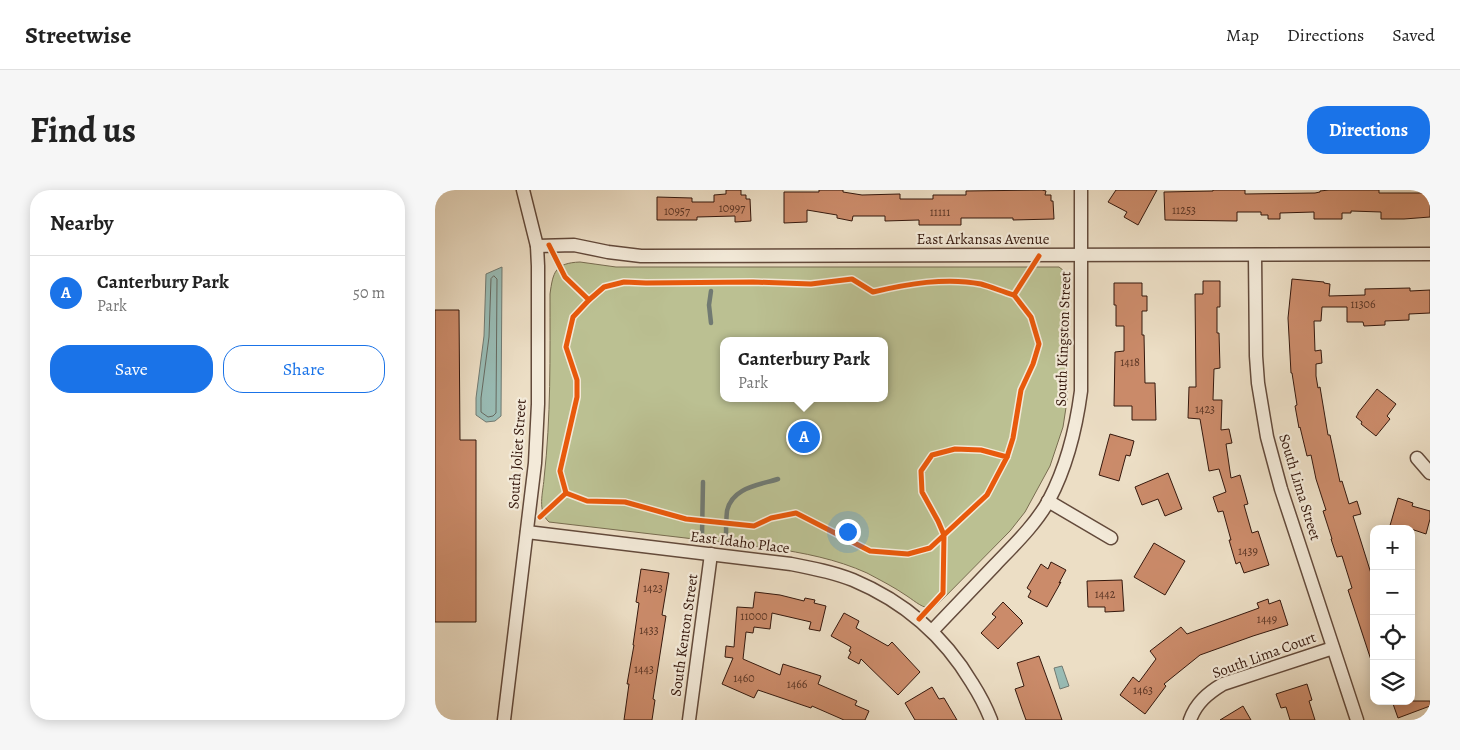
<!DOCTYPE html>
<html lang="en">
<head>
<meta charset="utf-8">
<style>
	body { margin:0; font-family:Alegreya,serif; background:#f6f6f6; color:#222 }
	.controls { position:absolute; right:15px; bottom:15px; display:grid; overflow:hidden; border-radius:10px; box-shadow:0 2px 12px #0003 }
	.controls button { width:45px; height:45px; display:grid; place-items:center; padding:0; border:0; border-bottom:1px solid #e0e0e0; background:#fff; color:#222; font:25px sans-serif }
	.you { position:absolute; left:412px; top:341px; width:18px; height:18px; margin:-12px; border:4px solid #fff; border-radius:50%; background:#1a73e8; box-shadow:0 0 0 8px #1a73e833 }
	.badge { display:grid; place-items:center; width:32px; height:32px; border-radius:50%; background:#1a73e8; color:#fff; font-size:16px; font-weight:700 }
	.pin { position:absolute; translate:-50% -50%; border:2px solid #fff; box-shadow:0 1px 5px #0006 }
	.popup { position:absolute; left:285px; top:147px; width:168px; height:65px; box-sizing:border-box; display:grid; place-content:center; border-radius:10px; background:#fff; filter:drop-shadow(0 1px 4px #0005); font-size:16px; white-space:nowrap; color:#767676 }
	.popup b { font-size:19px; color:#222 }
	.popup::after { content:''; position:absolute; left:50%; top:100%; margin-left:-10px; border:10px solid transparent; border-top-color:#fff }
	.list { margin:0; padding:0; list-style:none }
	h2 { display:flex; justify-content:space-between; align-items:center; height:65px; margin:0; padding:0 20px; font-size:21px }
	h2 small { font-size:16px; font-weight:400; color:#767676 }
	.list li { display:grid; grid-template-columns:32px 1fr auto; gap:15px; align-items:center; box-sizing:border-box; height:75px; padding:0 20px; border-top:1px solid #e0e0e0 }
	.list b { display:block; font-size:19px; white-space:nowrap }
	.list p { margin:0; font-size:16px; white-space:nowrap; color:#767676 }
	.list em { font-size:16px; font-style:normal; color:#767676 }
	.actions { display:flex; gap:10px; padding:15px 20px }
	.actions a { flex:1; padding:11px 0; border:1px solid #1a73e8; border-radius:20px; text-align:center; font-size:18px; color:#1a73e8 }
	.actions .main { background:#1a73e8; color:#fff }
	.icon { flex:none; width:28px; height:28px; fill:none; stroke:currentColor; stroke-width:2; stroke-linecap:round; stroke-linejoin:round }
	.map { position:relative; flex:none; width:995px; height:530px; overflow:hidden; border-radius:20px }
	header { display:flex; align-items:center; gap:30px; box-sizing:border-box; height:70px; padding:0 25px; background:#fff; border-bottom:1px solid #e0e0e0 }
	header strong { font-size:24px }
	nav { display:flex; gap:28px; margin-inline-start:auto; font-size:18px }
	.intro { display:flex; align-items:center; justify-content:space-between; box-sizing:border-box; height:120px; padding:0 30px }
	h1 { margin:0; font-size:35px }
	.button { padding:12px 22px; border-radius:20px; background:#1a73e8; color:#fff; font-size:18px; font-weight:700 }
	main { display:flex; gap:30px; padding:0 30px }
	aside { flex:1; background:#fff; border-radius:20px; box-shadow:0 2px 12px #0003 }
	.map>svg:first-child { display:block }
	.green { fill:#bbc092; stroke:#786c50; fill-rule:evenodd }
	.water { fill:#99bcb5; stroke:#717a72 }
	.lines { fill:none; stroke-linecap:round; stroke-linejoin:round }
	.shore { stroke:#676a61; stroke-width:1 }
	.stream { stroke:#717a72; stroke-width:4.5 }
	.building { fill:#cb8b6a; stroke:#35180d }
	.minor-casing { stroke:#634a3b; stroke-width:15 }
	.minor { stroke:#f3ead9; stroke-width:12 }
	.cycleway-casing { stroke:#f3ead9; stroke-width:8 }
	.cycleway { stroke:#e8590c; stroke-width:5 }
	.labels { text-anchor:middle; stroke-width:4.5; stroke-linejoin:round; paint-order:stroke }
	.number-label { font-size:12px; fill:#5a3524 }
	.street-label { font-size:15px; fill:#35180d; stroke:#f3ead9 }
</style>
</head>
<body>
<header>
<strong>Streetwise</strong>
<nav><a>Map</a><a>Directions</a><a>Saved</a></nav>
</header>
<div class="intro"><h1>Find us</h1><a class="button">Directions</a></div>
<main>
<aside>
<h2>Nearby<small></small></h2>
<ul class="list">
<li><span class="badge">A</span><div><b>Canterbury Park</b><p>Park</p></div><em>50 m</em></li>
</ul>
<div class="actions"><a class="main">Save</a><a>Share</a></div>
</aside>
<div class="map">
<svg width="995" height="530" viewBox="0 0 995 530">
	<rect width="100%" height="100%" fill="#ecdec5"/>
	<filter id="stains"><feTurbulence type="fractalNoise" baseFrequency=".004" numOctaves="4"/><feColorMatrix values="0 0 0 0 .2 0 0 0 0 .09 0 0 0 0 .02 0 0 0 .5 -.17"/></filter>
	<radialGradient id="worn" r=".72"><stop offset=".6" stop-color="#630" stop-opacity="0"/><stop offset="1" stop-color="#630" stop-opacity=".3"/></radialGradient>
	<path class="green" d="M145,72L181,77H624L633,84L632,211L628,237L615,276L590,322L575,341L498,419C487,418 481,412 472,406C459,397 445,390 432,383C401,369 369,363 336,358L114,332C102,321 108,303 109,289C116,227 115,166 115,104C118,82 120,73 145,72ZM289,151H449V208H289Z"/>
	<g class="water">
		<path d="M67,77L66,226L60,231L51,232L41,225V208L49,146L51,84Z"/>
		<path d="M627,476L634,496L625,499L619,478Z"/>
	</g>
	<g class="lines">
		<path class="shore" d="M59,86L62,89L61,223L58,226L53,227L46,222V208L54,147L56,89Z"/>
		<g class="stream">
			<path d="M276,133L274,115L276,101"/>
			<path d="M267,346L268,292"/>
			<path d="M291,349C291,340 291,330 292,321C297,297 325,295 343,289"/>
		</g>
	</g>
	<g class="building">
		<path d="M291,0H306V5H311V9H315L316,31L300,32V26L262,27V30H222V7L257,8V12H279V5L291,4Z"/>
		<path d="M384,0H408V2L427,5L465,4V9H498V5H531V1L607,0L611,1L610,5H616V11H618L619,29L578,30V28H526V35H484V30L450,31V26H418L417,31L402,28V25L372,20V32L349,33V2H384Z"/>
		<path d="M681,0H722L703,35L689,27L692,22L673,12Z"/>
		<path d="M778,0H810V4L880,3L885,2V1L894,0H944V3H984L995,2V27L969,29H946V22L916,21V23H907V29H879V22L845,23V29H833V25H826V22H802V31L730,30L729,2L778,1Z"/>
		<path d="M857,89L889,92V93L895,94L894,106L930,105V99L975,98V101L995,100V123L974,124V130L950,131V135L929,136L928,132H912V117H887L886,131H879L880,161L886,160L887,173L881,174V186L883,198L885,197L893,245H895L905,292L907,291L914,314L922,311L926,324L918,326L939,393V469L936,470L913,400L917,398L907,366L902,367L896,349H897L888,321L891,320L881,289L876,265L872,266L865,237L864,238L860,216L862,215L857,183H856L853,128Z"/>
		<path d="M768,91H785V117H782V143H784L785,178L779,179L778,210H787L786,240L794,239L797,253L791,254L796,288L805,285L813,314L809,315L817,343L823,341L834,375L809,383L805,372L801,374L794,350H796L788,321L783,322L778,307L791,302L784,279L774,281L765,229L753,228L754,197H761L760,104H768Z"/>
		<path d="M679,93H707V106H712V121H707V145H709L710,193H720L721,230H697V216H679L680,162L689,161V136H681V115H679Z"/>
		<path d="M0,120H24L25,250H41V432H0Z"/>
		<path d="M942,199L961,214L952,226L955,229L941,246L926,234L927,232L921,227L923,224V223Z"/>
		<path d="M675,244L699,251L695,266L691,265L684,291L664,285Z"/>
		<path d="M733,283L747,319L730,326L723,309L707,315L700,297Z"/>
		<path d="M963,308L978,313L977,316L995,321V329L991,344L976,339H954Z"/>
		<path d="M719,353L750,371L730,405L699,387Z"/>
		<path d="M616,372L631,380L624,393L626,392L612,417L593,407L596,401L592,398L606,374L613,379Z"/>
		<path d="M206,379L234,383L227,425L231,426L218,509L220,510L217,530H189L194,494H192L199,455H198L204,413L201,412Z"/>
		<path d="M687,390L689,421L670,422V417H653L652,391Z"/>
		<path d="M320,402L345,405L369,411L370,408L380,410L379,413L391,416L385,441L374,439L376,432L337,423L335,439L319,437L318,443L311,442L308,469L345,485L348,474L386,486L383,494L422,511L420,515L434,521L430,530H409L377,516L376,518L323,500L319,508L287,494L298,468L290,467L291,456L299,457L302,417L318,418Z"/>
		<path d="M833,409L834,414L845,410L853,435L818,446L765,465L729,494L731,496L710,524L685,505L698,487L704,492L721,469L715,461L746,437L752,444L824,418L822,413Z"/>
		<path d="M568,412L587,431L586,432L588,433L563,459L546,443L561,427L557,424Z"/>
		<path d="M409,423L424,431L421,438L453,456L457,452L485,482L463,505L426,469L424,474L413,468L416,462L414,461L416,457L396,446Z"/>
		<path d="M604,466L620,510L627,530H591L587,519L580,499L589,496L582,473Z"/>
		<path d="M872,494L877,510L874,511L880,530H855L851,517L846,518L841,504Z"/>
		<path d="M497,497L504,509L509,508L522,530H480L470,513Z"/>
		<path d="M957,511H995V516L963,528Z"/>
		<path d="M808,516L816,530H785Z"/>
	</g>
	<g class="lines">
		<defs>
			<g id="minor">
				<path d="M102,56L139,55L173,62L206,66L995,64"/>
				<path d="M820,65L821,166L823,193L832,247L846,299L922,530"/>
				<path d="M982,268L995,283"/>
				<path d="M613,311L676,348"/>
				<path d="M92,342L356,374C377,378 398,382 418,390C468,411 509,446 537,493C544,504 551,517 556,530"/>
				<path d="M497,441C518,419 539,397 560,375C579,355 601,334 614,310C632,276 641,239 646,201V0"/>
				<path d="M69,530L100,273L103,214V76L102,56L88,0"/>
				<path d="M254,530L276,364"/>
				<path d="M755,530C761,513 773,503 788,494L898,458"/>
			</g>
		</defs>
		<use href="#minor" class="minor-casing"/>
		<use href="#minor" class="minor"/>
		<defs>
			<g id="cycleway">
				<path d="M114,55L130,87L154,110L138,127L131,157L142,190V207L125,281L131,303"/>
				<path d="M154,110L169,97L189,92L211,93L318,92L376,94L417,89L438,102C472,94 511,87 546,94C557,97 568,102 579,105L604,66"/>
				<path d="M572,267L578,248L586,200L598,174L604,154L596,127L579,105"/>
				<path d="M105,327L131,303L152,311L190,312L251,329L319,336L336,328L361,323L435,361L473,364L495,358L552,305L572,267L546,260L520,259L497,265L486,281L487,302L503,331L509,345L508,403L484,429"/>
			</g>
		</defs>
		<use href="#cycleway" class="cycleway-casing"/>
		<use href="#cycleway" class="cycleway"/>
	</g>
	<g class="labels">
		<g class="number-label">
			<text x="297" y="22">10997</text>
			<text x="749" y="24">11253</text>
			<text x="242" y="25">10957</text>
			<text x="505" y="26">11111</text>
			<text x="928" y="118">11306</text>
			<text x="695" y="176">1418</text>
			<text x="770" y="223">1423</text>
			<text x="813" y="365">1439</text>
			<text x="218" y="402">1423</text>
			<text x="670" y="408">1442</text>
			<text x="319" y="430">11000</text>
			<text x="832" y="433">1449</text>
			<text x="214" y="444">1433</text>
			<text x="209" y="483">1443</text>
			<text x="309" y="492">1460</text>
			<text x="362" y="498">1466</text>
			<text x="708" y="504">1463</text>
		</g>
		<g class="street-label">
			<text x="548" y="54">East Arkansas Avenue</text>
			<text transform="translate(628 149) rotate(-88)" y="5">South Kingston Street</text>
			<text transform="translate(82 264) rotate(-86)" y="5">South Joliet Street</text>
			<text transform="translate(865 297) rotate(73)" y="5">South Lima Street</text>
			<text transform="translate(305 352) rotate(7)" y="5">East Idaho Place</text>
			<text transform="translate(249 445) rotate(-82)" y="5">South Kenton Street</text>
			<text transform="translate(829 465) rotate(-20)" y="5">South Lima Court</text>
		</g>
	</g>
	<rect width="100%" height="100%" filter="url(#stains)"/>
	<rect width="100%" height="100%" fill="url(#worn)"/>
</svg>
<div class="controls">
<button>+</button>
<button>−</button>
<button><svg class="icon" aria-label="locate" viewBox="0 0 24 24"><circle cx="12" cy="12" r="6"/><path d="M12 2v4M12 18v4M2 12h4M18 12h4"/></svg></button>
<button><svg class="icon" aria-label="layers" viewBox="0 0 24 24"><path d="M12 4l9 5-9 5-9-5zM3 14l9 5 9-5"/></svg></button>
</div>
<div class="you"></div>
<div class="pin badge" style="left:369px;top:247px">A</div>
<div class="popup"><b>Canterbury Park</b>Park</div>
</div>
</main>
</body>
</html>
